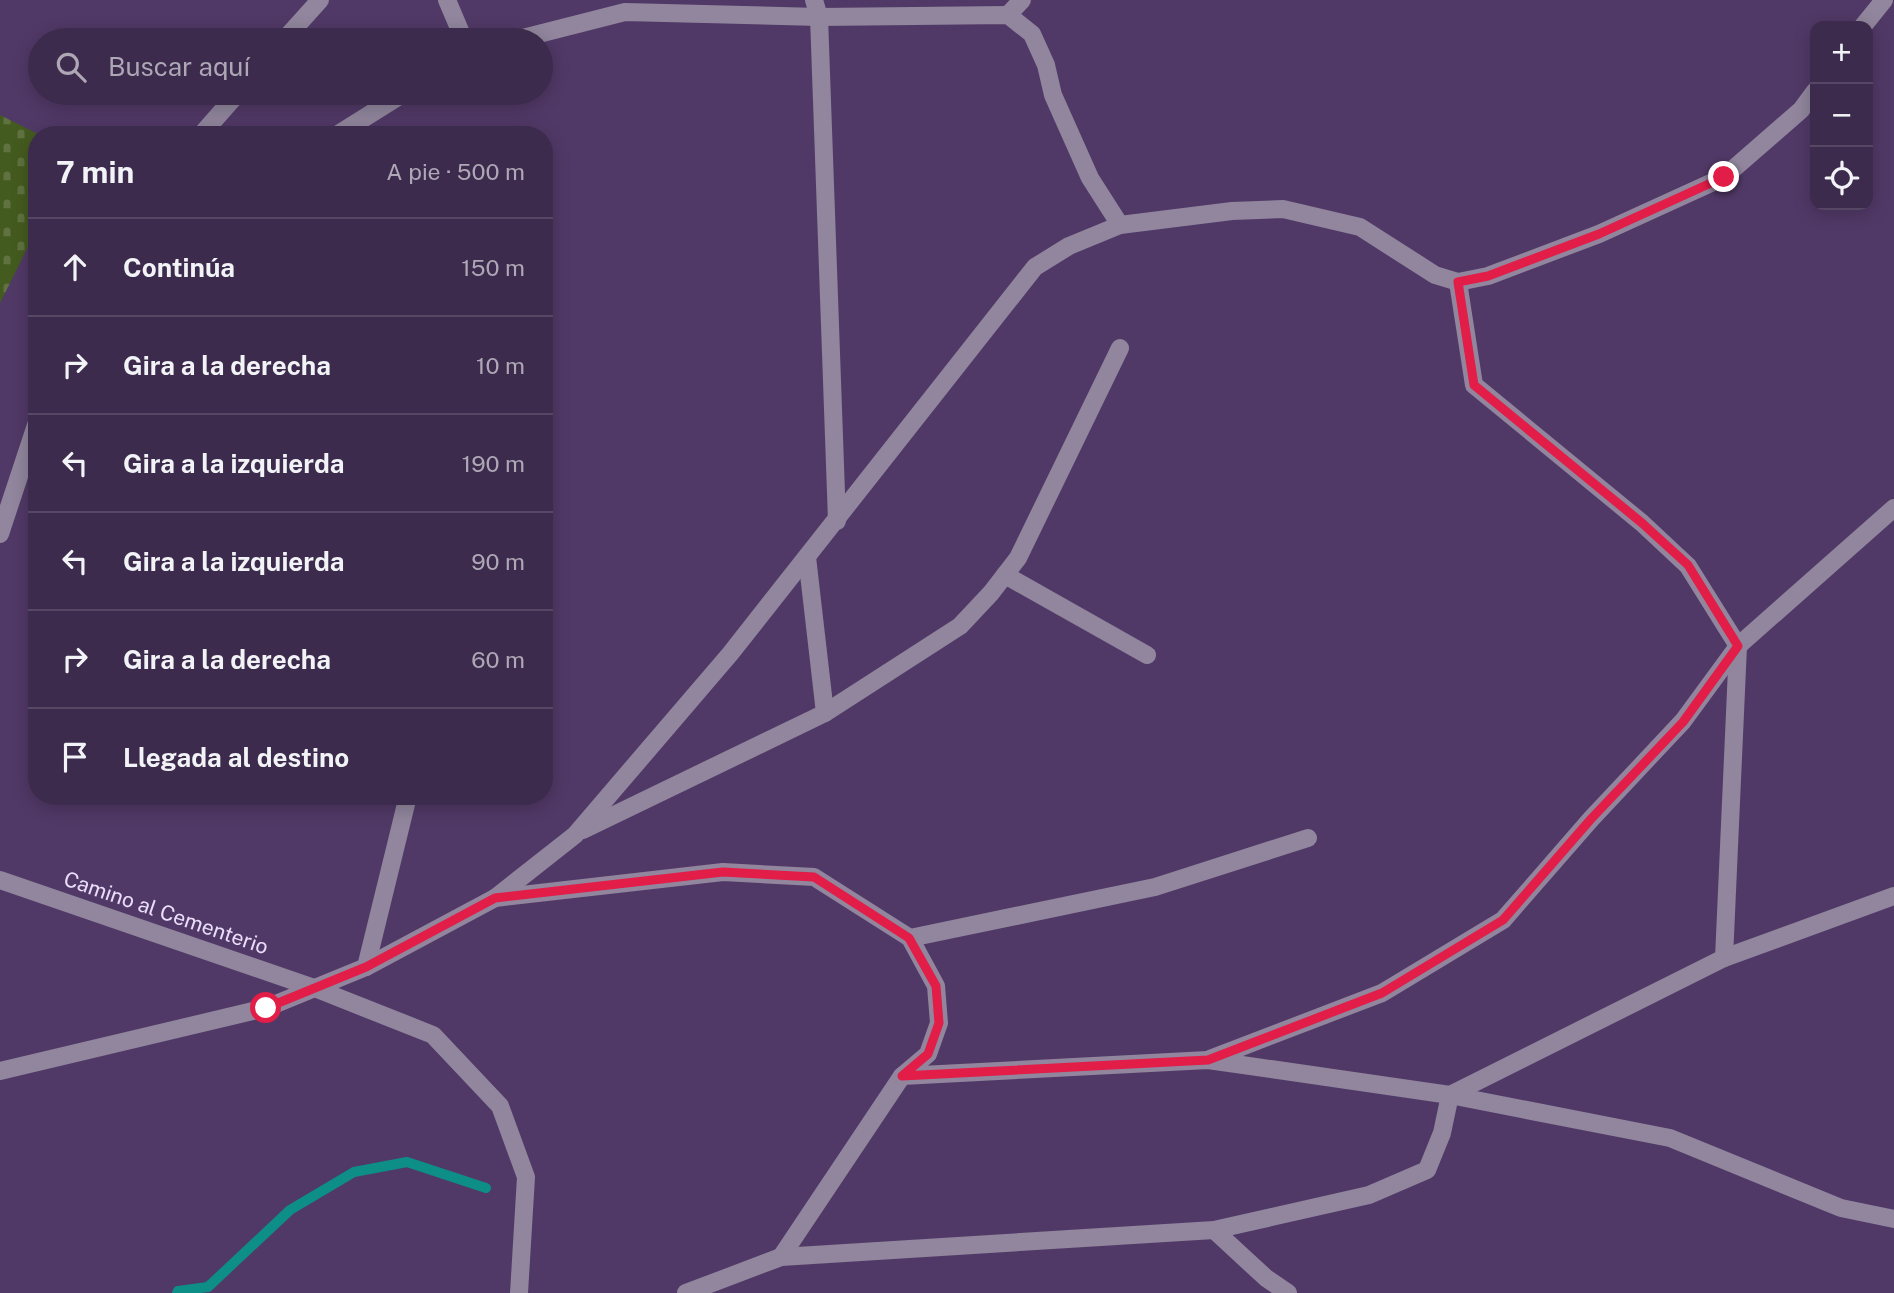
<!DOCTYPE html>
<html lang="es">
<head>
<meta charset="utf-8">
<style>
	body { margin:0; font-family:"Public Sans",sans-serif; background:#443354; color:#f1f3f6 }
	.controls { position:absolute; right:21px; top:21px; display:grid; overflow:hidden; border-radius:14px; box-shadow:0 4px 18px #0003 }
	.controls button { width:63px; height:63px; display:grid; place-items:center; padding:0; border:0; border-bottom:2px solid #564765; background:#3d2b4d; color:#f1f3f6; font:35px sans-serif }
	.stop { position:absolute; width:21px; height:21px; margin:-16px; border:5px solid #e11d48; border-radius:50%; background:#fff }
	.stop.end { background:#e11d48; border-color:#fff; box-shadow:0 2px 7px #0008 }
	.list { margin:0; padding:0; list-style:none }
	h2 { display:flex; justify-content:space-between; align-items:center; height:91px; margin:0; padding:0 28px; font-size:30px }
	h2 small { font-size:23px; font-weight:400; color:#ada7b6 }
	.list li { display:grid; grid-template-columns:46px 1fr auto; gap:21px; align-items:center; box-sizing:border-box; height:98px; padding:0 28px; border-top:2px solid #564765 }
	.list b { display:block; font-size:26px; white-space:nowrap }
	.list em { font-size:23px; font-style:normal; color:#ada7b6 }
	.icon { flex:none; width:38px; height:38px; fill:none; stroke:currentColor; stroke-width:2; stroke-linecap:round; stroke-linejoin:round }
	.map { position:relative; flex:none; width:1894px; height:1293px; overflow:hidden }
	.search { position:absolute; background:#3d2b4d; box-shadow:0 4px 18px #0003; left:28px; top:28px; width:525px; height:77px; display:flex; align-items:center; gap:18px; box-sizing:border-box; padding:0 24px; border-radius:38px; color:#ada7b6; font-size:26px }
	.panel { position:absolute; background:#3d2b4d; box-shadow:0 4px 18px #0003; left:28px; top:126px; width:525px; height:679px; border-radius:28px }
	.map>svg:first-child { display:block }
	.cemetery { fill:url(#cemetery-stones) }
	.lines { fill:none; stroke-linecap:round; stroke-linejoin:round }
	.stream { stroke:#0d8e86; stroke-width:10 }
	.minor { stroke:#91869d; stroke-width:18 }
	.route { stroke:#e11d48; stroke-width:9 }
	.labels { text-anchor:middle; stroke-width:6; stroke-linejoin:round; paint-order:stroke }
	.street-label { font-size:21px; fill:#eaddf9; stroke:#513967 }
</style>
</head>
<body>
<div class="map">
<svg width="1894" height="1293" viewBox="0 0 1894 1293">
	<defs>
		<pattern id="cemetery-stones" width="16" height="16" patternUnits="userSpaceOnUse" patternTransform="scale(1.75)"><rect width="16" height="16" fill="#445b1f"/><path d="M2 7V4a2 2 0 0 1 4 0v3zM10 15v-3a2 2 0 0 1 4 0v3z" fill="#5f7240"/></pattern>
	</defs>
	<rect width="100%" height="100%" fill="#513967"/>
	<path class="cemetery" d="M0,115L40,135H37V229L0,303Z"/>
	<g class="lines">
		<path class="stream" d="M177,1293L178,1291L208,1287L290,1210L354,1172L407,1162L486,1188"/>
		<g class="minor">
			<path d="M447,0L464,40"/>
			<path d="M814,0L819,17L837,521"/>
			<path d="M1008,15L1022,0"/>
			<path d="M1863,26L1884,0"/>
			<path d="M284,40L320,0"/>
			<path d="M201,135L238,93"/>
			<path d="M337,135L404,93"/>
			<path d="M1120,225L1232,211L1283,209L1360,227L1435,275L1458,282L1488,276L1599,234L1724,177L1801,110L1815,91"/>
			<path d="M1458,282L1474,385L1642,523L1688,566L1738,646L1724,958"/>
			<path d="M0,534L37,422"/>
			<path d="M807,557L825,713"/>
			<path d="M1005,575L1147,655"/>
			<path d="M583,830L825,713L960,626L991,593L1018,558L1120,348"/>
			<path d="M0,880L317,989L433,1035L500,1106L526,1177L519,1293"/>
			<path d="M495,898L723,872L814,877L910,938L936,986L939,1023L928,1054L902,1076L781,1257"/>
			<path d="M910,938L1155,887L1308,838"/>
			<path d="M366,967L408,796"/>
			<path d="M1210,1059L1382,993L1503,920L1591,819L1683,721L1738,646L1894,508"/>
			<path d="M0,1071L266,1008L366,967L495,898L575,835L730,654L1035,267L1069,246L1120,225L1090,178L1053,95L1046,65L1032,34L1008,15L819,17L625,12L515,40"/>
			<path d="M902,1076L1208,1060L1450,1095L1670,1138L1841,1208L1894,1219"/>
			<path d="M1450,1095L1724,958L1894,896"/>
			<path d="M1214,1230L1266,1278L1288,1293"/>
			<path d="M686,1293L781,1257L1214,1230L1369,1195L1427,1170L1442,1133L1450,1095"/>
		</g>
	</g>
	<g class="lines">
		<path class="route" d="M266,1008L366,967L495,898L723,872L814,877L909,938L936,986L939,1023L928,1054L902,1076L1208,1060L1382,993L1503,920L1591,819L1683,722L1738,646L1688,565L1642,523L1474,385L1458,282L1488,276L1599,234L1724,177"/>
	</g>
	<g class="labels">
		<g class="street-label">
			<text transform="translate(166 913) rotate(19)" y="7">Camino al Cementerio</text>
		</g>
	</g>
</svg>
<div class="controls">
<button>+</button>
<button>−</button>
<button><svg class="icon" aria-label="locate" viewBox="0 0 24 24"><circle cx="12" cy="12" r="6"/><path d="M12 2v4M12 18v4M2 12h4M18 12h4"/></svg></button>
</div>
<div class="stop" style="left:266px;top:1008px"></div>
<div class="stop end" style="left:1724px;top:177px"></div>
<div class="search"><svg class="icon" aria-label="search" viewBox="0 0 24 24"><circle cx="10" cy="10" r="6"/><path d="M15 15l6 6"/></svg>Buscar aquí</div>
<section class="panel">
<h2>7 min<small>A pie · 500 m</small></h2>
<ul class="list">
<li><svg class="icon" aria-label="ahead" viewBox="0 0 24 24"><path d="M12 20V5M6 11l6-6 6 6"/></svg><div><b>Continúa</b></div><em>150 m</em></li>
<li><svg class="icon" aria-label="right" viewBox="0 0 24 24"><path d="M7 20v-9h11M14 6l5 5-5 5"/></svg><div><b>Gira a la derecha</b></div><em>10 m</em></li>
<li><svg class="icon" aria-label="left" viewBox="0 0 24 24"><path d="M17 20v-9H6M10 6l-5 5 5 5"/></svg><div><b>Gira a la izquierda</b></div><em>190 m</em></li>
<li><svg class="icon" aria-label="left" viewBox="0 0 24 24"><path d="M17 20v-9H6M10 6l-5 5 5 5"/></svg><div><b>Gira a la izquierda</b></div><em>90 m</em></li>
<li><svg class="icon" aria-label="right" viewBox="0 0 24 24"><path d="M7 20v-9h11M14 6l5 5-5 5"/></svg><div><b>Gira a la derecha</b></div><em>60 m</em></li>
<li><svg class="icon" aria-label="arrive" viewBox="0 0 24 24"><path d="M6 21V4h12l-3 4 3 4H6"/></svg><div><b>Llegada al destino</b></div></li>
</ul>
</section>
</div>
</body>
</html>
